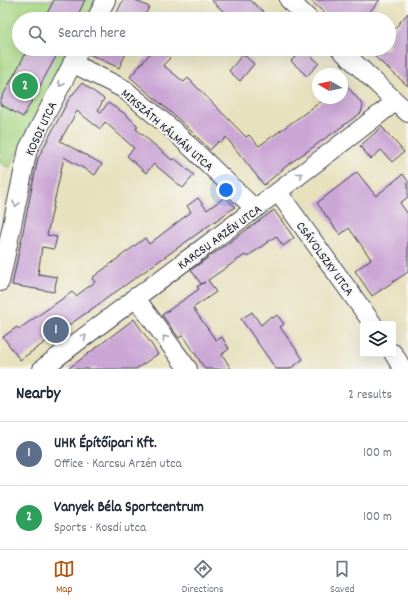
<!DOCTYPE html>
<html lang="en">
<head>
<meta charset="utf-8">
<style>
	body { margin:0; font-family:Dekko,sans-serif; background:#f2f2f3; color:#1f2937 }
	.controls { position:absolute; right:12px; bottom:12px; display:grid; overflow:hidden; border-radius:4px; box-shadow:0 4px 16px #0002 }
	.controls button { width:36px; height:36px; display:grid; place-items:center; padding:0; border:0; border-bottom:1px solid #e0e1e3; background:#fff; color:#1f2937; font:20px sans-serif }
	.compass { position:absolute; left:312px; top:68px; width:36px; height:36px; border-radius:50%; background:#fff; box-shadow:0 4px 16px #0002; rotate:279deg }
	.you { position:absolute; left:226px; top:190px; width:14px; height:14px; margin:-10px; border:3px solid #fff; border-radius:50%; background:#1a73e8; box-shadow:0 0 0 6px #1a73e833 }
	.badge { display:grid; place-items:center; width:26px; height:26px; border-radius:50%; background:#b45309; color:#fff; font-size:13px; font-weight:700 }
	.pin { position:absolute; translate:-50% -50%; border:2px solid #fff; box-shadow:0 1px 4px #0006 }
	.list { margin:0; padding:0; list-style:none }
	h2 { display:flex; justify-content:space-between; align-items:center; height:52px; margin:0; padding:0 16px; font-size:17px }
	h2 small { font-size:13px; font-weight:400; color:#747a83 }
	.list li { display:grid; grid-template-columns:26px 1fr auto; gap:12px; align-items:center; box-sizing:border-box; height:64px; padding:0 16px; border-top:1px solid #e0e1e3 }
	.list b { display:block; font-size:15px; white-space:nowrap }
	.list p { margin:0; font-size:13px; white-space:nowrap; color:#747a83 }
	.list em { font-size:13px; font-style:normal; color:#747a83 }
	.icon { flex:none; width:22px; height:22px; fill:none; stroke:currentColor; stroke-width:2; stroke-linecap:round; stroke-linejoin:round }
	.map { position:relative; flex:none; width:408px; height:369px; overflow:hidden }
	.search { position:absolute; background:#fff; box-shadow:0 4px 16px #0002; left:12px; right:12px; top:12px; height:44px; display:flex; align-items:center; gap:10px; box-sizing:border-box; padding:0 14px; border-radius:22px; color:#747a83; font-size:15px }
	.sheet { height:180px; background:#fff }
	nav { display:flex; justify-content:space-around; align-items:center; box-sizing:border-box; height:56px; border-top:1px solid #e0e1e3; background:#fff; font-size:11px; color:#747a83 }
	nav a { display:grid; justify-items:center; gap:2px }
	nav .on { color:#b45309 }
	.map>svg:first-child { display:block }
	.green { fill:#a9d886; stroke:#667d60 }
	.building { fill:#cba6d5 }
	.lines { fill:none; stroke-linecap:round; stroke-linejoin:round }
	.minor-casing { stroke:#403f4f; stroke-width:20 }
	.minor { stroke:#fff; stroke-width:18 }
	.oneway { stroke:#9c9ca7 }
	.labels { text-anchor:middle; stroke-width:4; stroke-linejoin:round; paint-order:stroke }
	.street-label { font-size:13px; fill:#22223b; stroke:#f6f6f2 }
</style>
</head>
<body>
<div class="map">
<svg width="408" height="369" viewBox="0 0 408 369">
	<rect width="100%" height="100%" fill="#f6f6f2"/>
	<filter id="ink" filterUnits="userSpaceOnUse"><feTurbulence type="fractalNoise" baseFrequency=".025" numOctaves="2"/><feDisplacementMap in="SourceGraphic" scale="8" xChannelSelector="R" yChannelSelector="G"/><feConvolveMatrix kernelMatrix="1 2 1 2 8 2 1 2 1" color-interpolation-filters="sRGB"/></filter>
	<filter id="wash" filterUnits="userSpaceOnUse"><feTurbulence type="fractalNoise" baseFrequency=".012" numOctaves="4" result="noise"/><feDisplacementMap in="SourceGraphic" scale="16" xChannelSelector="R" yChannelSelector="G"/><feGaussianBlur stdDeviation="0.9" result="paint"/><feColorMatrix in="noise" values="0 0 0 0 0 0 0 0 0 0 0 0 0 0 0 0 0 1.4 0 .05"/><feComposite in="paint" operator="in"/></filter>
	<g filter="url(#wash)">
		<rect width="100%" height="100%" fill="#e8e1be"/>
		<path class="green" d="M0,0H96L86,19H19V49H70L9,168L0,162Z"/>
		<g id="blocks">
			<g class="building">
				<path d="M54,0H85L76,19H44Z"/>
				<path d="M123,0H135L149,7L143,19H114Z"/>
				<path d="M211,0H250L272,19H232Z"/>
				<path d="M310,0H380L363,19H331Z"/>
				<path d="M408,13V86L366,49H389V35Z"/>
				<path d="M28,49H60L23,117L0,104V101Z"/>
				<path d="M90,49H128L119,68L89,54Z"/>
				<path d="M154,49H160L170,58L163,65L184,82L188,78L246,137L249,135L259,146L326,98H342V80L363,105L361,113L289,164L264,185L226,137L221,143L219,141L210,150L184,124L130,77Z"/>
				<path d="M303,49L319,63L307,76L291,61Z"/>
				<path d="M243,54L254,64L240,81L229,71Z"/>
				<path d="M82,83L104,99L98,110L101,112L108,103L124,113L138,126L136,129L172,160L174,158L194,175L183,188L154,164L146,173L127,156L134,148L105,122L100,129L77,111L60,141L102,164L95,175L64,157L47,235L57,237L54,249L42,247L38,274L57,277L54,292L12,285L38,158L69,99Z"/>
				<path d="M382,127L404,152L392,162L381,150L371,159L360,146Z"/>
				<path d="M357,172L376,196L403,174L408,181V197L400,203L408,214V272L372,296L355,271L371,259L349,228L340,235L317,203Z"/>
				<path d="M225,197L235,207L20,360L3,337L17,327L19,329L72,292L76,296L95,282L92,278L145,238L149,244L191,212L187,206L198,198L207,210Z"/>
				<path d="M274,210L294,238L283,246L276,236L247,257L245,255L208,280L216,292L193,308L215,339L217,340L222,337L229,349L222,354L231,369H205L183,335L179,338L162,315L199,289L197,287L205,282L201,284L191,270Z"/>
				<path d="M252,312L261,325L271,316L273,318L277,315L284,324L280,327L303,359L290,369H276L241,319Z"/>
				<path d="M134,319L158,354L136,369H68Z"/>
			</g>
		</g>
	</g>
	<g filter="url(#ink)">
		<use href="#blocks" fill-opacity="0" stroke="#403f4f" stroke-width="1"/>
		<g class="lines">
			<defs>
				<g id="minor">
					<path d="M289,0L309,19"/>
					<path d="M96,19L106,0"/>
					<path d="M340,49L408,113"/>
					<path d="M72,63L124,89L173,130L255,209"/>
					<path d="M278,192L373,324"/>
					<path d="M0,282L28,149L80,49"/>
					<path d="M135,297L188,369"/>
					<path d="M393,353L403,369"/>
					<path d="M42,369C159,279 279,193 395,102"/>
				</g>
			</defs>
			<use href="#minor" class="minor-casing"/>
			<use href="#minor" class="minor"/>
		</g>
		<defs><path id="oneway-chevron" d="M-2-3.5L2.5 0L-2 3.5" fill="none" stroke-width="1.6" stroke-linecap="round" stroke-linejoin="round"/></defs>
		<g class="oneway">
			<use href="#oneway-chevron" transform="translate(61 84) rotate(117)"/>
			<use href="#oneway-chevron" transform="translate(300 175) rotate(-38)"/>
			<use href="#oneway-chevron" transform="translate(16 204) rotate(102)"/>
			<use href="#oneway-chevron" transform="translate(84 337) rotate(-38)"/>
			<use href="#oneway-chevron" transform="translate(165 338) rotate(-126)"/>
		</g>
	</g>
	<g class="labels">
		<g class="street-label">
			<text transform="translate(40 128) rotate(-65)" y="5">KOSDI UTCA</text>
			<text transform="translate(168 129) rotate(41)" y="5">MIKSZÁTH KÁLMÁN UTCA</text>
			<text transform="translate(219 236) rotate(-36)" y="5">KARCSU ARZÉN UTCA</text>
			<text transform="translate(326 258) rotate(54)" y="5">CSÁVOLSZKY UTCA</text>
		</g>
	</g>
</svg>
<div class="controls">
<button><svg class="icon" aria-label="layers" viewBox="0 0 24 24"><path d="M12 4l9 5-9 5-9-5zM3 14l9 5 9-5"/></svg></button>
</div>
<svg class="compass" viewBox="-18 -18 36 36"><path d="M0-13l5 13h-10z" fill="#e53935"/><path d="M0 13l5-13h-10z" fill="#747a83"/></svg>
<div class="you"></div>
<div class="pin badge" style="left:56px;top:330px;background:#5c6f8a">1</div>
<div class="pin badge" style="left:25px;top:86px;background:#2e9e5b">2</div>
<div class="search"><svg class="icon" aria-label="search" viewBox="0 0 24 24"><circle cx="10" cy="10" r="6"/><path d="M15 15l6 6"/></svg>Search here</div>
</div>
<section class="sheet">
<h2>Nearby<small>2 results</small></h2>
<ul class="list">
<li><span class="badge" style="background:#5c6f8a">1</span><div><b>UHK Építőipari Kft.</b><p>Office · Karcsu Arzén utca</p></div><em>100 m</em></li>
<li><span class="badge" style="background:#2e9e5b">2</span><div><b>Vanyek Béla Sportcentrum</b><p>Sports · Kosdi utca</p></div><em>100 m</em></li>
</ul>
</section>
<nav>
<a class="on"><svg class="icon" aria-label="map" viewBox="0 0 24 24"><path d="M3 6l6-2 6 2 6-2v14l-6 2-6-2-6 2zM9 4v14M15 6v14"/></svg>Map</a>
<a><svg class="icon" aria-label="directions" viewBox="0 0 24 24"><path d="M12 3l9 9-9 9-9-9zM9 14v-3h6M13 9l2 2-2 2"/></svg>Directions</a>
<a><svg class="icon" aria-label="saved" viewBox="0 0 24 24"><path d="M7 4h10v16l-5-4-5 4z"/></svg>Saved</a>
</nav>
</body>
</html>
